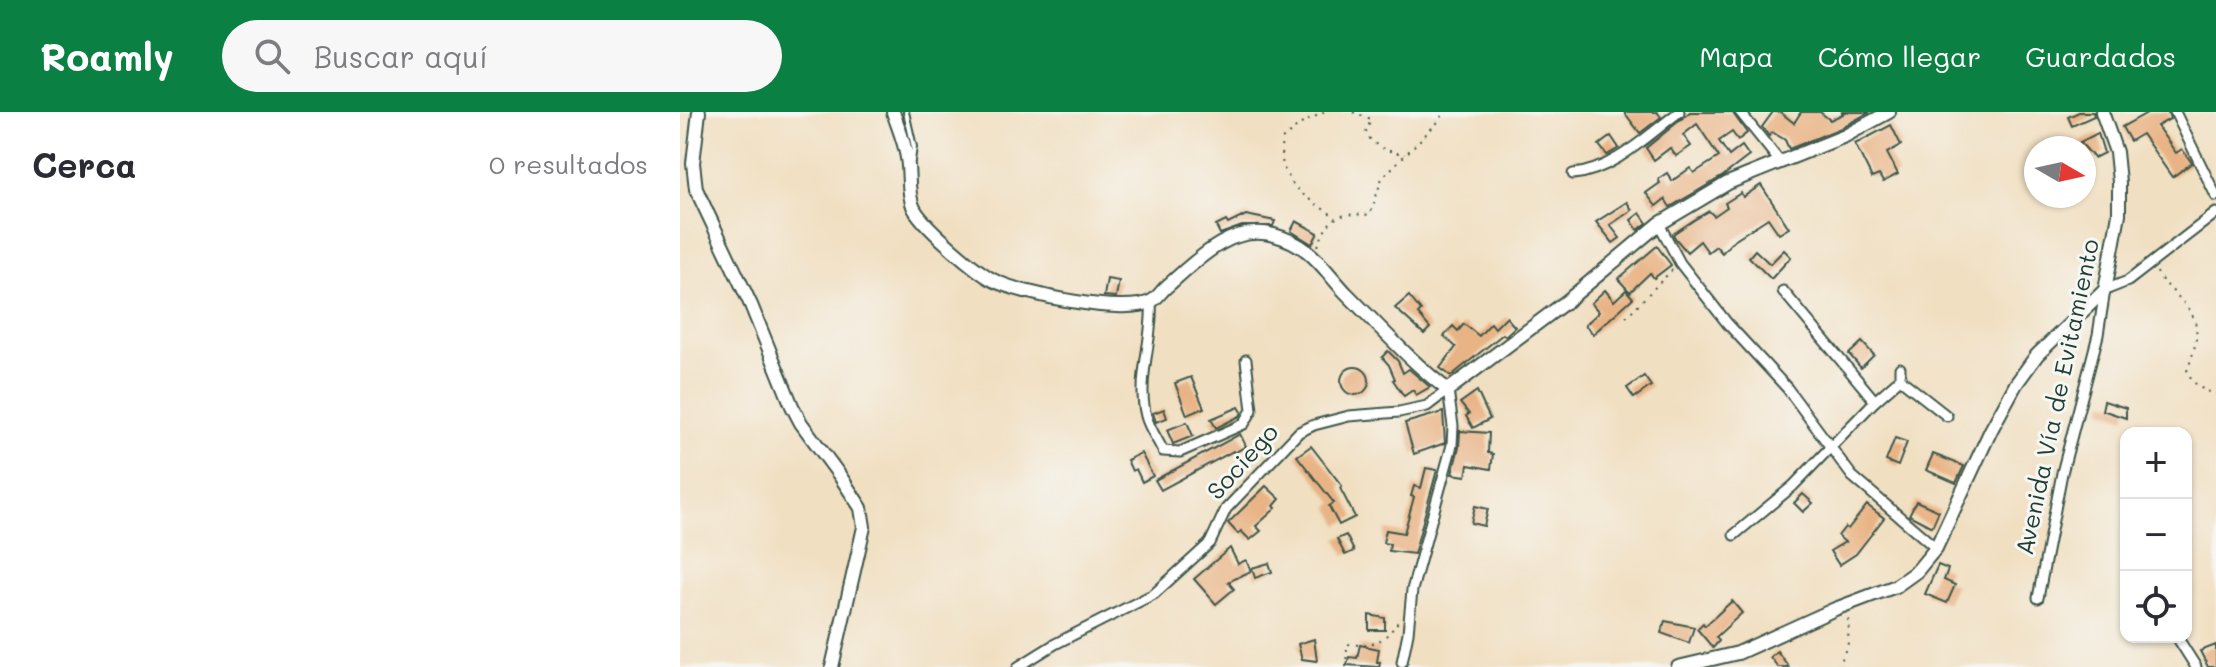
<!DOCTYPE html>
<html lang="es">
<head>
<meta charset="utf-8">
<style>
	body { margin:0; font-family:Mali,sans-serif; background:#f7f7f7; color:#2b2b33 }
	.controls { position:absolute; right:24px; bottom:24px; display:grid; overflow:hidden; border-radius:16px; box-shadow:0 2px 6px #0004 }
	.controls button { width:72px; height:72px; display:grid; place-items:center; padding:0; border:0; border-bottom:2px solid #e1e1e2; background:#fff; color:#2b2b33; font:40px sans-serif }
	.compass { position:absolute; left:1344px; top:24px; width:72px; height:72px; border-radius:50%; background:#fff; box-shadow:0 2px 6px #0004; rotate:99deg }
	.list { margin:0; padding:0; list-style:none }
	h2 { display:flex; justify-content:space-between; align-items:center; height:104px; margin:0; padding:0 32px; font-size:34px }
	h2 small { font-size:26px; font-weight:400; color:#7c7c81 }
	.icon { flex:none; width:44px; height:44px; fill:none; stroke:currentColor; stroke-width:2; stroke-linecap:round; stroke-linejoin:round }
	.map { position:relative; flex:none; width:1536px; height:555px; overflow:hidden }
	header { display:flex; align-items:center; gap:48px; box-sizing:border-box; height:112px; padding:0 40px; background:#0b8043; color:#fff }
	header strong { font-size:38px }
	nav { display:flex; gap:44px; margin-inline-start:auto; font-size:28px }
	.search { width:560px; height:72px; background:#f7f7f7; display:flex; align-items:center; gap:20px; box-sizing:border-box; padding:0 28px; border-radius:44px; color:#7c7c81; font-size:30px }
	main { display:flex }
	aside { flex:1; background:#fff }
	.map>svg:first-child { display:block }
	.building { fill:#e9b485 }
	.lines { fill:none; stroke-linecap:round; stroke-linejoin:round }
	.service-casing { stroke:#3e5549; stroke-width:8 }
	.minor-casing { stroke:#3e5549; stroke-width:13 }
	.secondary-casing { stroke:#3e5549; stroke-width:16 }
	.path { stroke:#3e5549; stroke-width:2; stroke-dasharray:2 6; stroke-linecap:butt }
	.service { stroke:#fff; stroke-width:4 }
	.minor { stroke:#fff; stroke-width:9 }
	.secondary { stroke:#fff; stroke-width:12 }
	.labels { text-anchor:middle; stroke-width:6; stroke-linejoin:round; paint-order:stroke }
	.street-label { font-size:24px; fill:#1f3d34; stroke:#f6f6f2 }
</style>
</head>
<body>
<header>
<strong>Roamly</strong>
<div class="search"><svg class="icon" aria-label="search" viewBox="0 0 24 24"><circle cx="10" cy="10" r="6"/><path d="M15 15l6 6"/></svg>Buscar aquí</div>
<nav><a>Mapa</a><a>Cómo llegar</a><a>Guardados</a></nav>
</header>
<main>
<aside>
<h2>Cerca<small>0 resultados</small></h2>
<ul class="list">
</ul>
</aside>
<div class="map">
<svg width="1536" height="555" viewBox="0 0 1536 555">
	<rect width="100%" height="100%" fill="#f6f6f2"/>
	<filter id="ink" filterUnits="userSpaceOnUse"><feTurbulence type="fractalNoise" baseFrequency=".0125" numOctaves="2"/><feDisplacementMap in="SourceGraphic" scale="16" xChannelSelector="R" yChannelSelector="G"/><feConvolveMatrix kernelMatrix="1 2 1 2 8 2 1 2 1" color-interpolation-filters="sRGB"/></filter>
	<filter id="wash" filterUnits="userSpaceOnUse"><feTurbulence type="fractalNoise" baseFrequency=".006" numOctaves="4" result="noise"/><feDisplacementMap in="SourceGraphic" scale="32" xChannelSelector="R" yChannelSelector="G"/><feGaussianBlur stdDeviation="1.8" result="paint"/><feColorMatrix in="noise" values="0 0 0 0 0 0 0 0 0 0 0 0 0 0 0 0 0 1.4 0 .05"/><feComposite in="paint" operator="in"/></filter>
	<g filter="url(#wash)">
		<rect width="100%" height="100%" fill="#f1dfc1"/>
		<g id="blocks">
			<g class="building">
				<path d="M944,0H977L981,5L960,21Z"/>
				<path d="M1010,0H1052L1067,21L1058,28L1052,20L1039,29L1049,44L1062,34L1069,44L1043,64L990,95L985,87L976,94L966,81L980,71L978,67L987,61L992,69L1010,56L1014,61L1039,45L1017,12L1003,23L1011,34L996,44L990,36L974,48L966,36Z"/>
				<path d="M1093,0H1100L1114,11L1121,0H1140L1150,8L1163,2L1162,0H1190L1161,16L1109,37L1105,28L1092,20L1089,24L1082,15Z"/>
				<path d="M1399,0H1413L1414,4L1392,14L1388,5Z"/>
				<path d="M1469,0H1488L1490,7L1477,14L1496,41L1502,37L1512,51L1492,65L1462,22L1450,29L1442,15Z"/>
				<path d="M1211,13L1221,33L1207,41L1218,62L1203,70L1199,63L1192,66L1175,32Z"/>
				<path d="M1418,21L1424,41L1414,46L1400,30Z"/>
				<path d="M931,24L939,36L927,43L919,33Z"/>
				<path d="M1081,73L1109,116L1099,122L1088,106L1054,128L1042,141L1036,134L1028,140L1020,129L1007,140L995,126L993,122L1014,108L1029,99L1034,104L1047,95L1045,91L1061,81L1063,85Z"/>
				<path d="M947,90L952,98L930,113L940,126L933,131L916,110Z"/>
				<path d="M960,101L967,111L958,118L951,108Z"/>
				<path d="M566,103L595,109L593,114H562L540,122L536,114L546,109L548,112Z"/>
				<path d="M616,109L638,121L632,132L611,119Z"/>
				<path d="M977,134L991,153L974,166L970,161L950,180L938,167Z"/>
				<path d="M1075,138L1090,152L1104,138L1111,145L1091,167L1069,145Z"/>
				<path d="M427,167L439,169L436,185L424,184Z"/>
				<path d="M925,178L934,189L946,178L953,186L913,222L905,213L919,200L911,191Z"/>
				<path d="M729,184L741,199L738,202L750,216L744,222L715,196Z"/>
				<path d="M826,205L835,215L825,224L823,222L771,264L760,256L776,235L764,224L773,214L778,219L784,212L799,224L811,211L815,216Z"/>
				<path d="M1182,230L1194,243L1181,256L1169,242Z"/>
				<path d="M708,239L718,249L723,261L729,257L750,275L736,283L733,278L724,284L713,268L715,267L709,253L702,245Z"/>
				<circle cx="675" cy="269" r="14"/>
				<path d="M964,264L971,274L954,286L947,276Z"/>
				<path d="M511,265L524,296L507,303L495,271Z"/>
				<path d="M797,279L810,307L793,316L786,304L789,302L780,291Z"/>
				<path d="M1424,289L1446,296V306L1422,298Z"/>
				<path d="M559,295L562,300L560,304L536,316L531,307Z"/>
				<path d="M484,297L487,306L476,310L473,301Z"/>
				<path d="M763,300L765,331L734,342L725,311Z"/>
				<path d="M507,310L513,324L493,332L487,318Z"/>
				<path d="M780,319L809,321L808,341L813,342L811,357L788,353L786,364L772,362L779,335Z"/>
				<path d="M560,322L566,334L554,341L553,339L481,378L475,368Z"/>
				<path d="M1215,326L1227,330L1218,354L1206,349Z"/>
				<path d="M631,334L662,374L660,376L675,405L659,413L649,394L654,391L617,344Z"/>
				<path d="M461,341L473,364L462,370L456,357L452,359L447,348Z"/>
				<path d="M1253,342L1284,354L1276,371L1246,358Z"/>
				<path d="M746,356L757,358L734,442L709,439L710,432L703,431L706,418L724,421L734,385L731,384L734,374L741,376Z"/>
				<path d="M586,374L600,387L594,394L596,396L576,414L581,419L570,428L561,419L558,422L548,411Z"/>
				<path d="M1123,382L1133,391L1123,400L1114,391Z"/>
				<path d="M1236,389L1259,399L1252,415L1229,403Z"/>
				<path d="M1187,393L1204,406L1176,442L1159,453L1150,439L1165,430L1158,424L1165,415L1168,417Z"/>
				<path d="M795,394L808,397L804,414L791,411Z"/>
				<path d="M666,423L674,439L665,443L657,427Z"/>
				<path d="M550,436L558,452L566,448L571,459L548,470L554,477L536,492L514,467Z"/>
				<path d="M589,451L592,460L575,466L572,456Z"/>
				<path d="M1258,453L1268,457L1264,468L1275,473L1267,491L1245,482Z"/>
				<path d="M1052,489L1062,501L1036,525L1039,529L1033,536L1017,517L1023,511L1025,514Z"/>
				<path d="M689,503L705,506V518H689Z"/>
				<path d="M985,509L1014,515L1009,531L981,521Z"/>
				<path d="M634,527L637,549L622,547L618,532Z"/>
				<path d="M680,533L699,537L697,550H700L699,555L667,553L669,545L677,546Z"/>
				<path d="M1536,533V555H1528L1520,539Z"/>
				<path d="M1097,539L1109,555H1098L1090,545Z"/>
			</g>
		</g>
	</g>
	<g filter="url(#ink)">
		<use href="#blocks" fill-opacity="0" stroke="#3e5549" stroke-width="2"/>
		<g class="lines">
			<defs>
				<path id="service" d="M226,0L234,35L232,49"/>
				<g id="minor">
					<path d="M1060,0L1101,51"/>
					<path d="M1495,0L1536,84"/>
					<path d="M893,62C932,59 968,23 999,0"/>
					<path d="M979,112L1000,151L1047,211L1107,276L1172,364L1256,436"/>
					<path d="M471,190C474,227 456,267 466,304C469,316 478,328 483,339L500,340L564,312L572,298L566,248"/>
					<path d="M1220,267L1267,304"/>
					<path d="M1195,289L1220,267V256"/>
					<path d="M1054,423L1113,374L1195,289L1103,179"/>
					<path d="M1358,486L1382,361L1418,223L1425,178L1448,169L1536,101"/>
					<path d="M1497,525L1516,555"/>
					<path d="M338,555L375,532L474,482L530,431L546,397L619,320L634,313L669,304L719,300L747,294L768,278L773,314L772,333L732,478L728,521L722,550"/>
				</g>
				<g id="secondary">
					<path d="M19,0L13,51L16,77L71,193L112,294L121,311L160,364L181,396L184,415L152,555"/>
					<path d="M213,0C218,15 225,31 227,46C230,62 227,80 233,94C239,111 296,159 313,168C340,182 446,204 472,189C477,186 481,180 485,176C515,150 550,111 594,123C632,133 642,156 667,182C700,215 731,250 768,278L887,189L979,112L1048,71L1165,24L1209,0"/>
					<path d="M998,555L1058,541L1155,497L1216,474L1237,459L1256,436L1311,318L1336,272L1357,243L1425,178L1439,102V70L1436,40L1422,0"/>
				</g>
			</defs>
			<use href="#service" class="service-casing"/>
			<use href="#minor" class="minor-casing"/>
			<use href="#secondary" class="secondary-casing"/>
			<g class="path">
				<path d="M644,0L621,12L602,27C596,68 623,84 654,104"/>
				<path d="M673,0L691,7L686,21C694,36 710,40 725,42"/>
				<path d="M638,134C650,103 657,101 690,103L702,66L760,8L763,0"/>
				<path d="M1477,160L1479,165C1514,202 1527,206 1507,259C1514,273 1521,278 1536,282"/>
				<path d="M946,205L993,157"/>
				<path d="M666,555L667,532C692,535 703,531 718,510"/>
				<path d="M1159,555L1168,531L1169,509L1165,505"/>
			</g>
			<use href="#service" class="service"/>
			<use href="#minor" class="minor"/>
			<use href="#secondary" class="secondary"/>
		</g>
	</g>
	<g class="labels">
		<g class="street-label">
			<text transform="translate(1378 285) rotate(-78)" y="8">Avenida Vía de Evitamiento</text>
			<text transform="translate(563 350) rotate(-48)" y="8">Sociego</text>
		</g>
	</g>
</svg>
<div class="controls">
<button>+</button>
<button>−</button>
<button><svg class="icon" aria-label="locate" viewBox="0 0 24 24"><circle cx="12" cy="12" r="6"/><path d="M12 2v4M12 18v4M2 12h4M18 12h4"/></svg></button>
</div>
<svg class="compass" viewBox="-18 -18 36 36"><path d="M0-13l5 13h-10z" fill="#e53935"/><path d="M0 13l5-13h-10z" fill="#7c7c81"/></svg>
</div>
</main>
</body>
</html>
